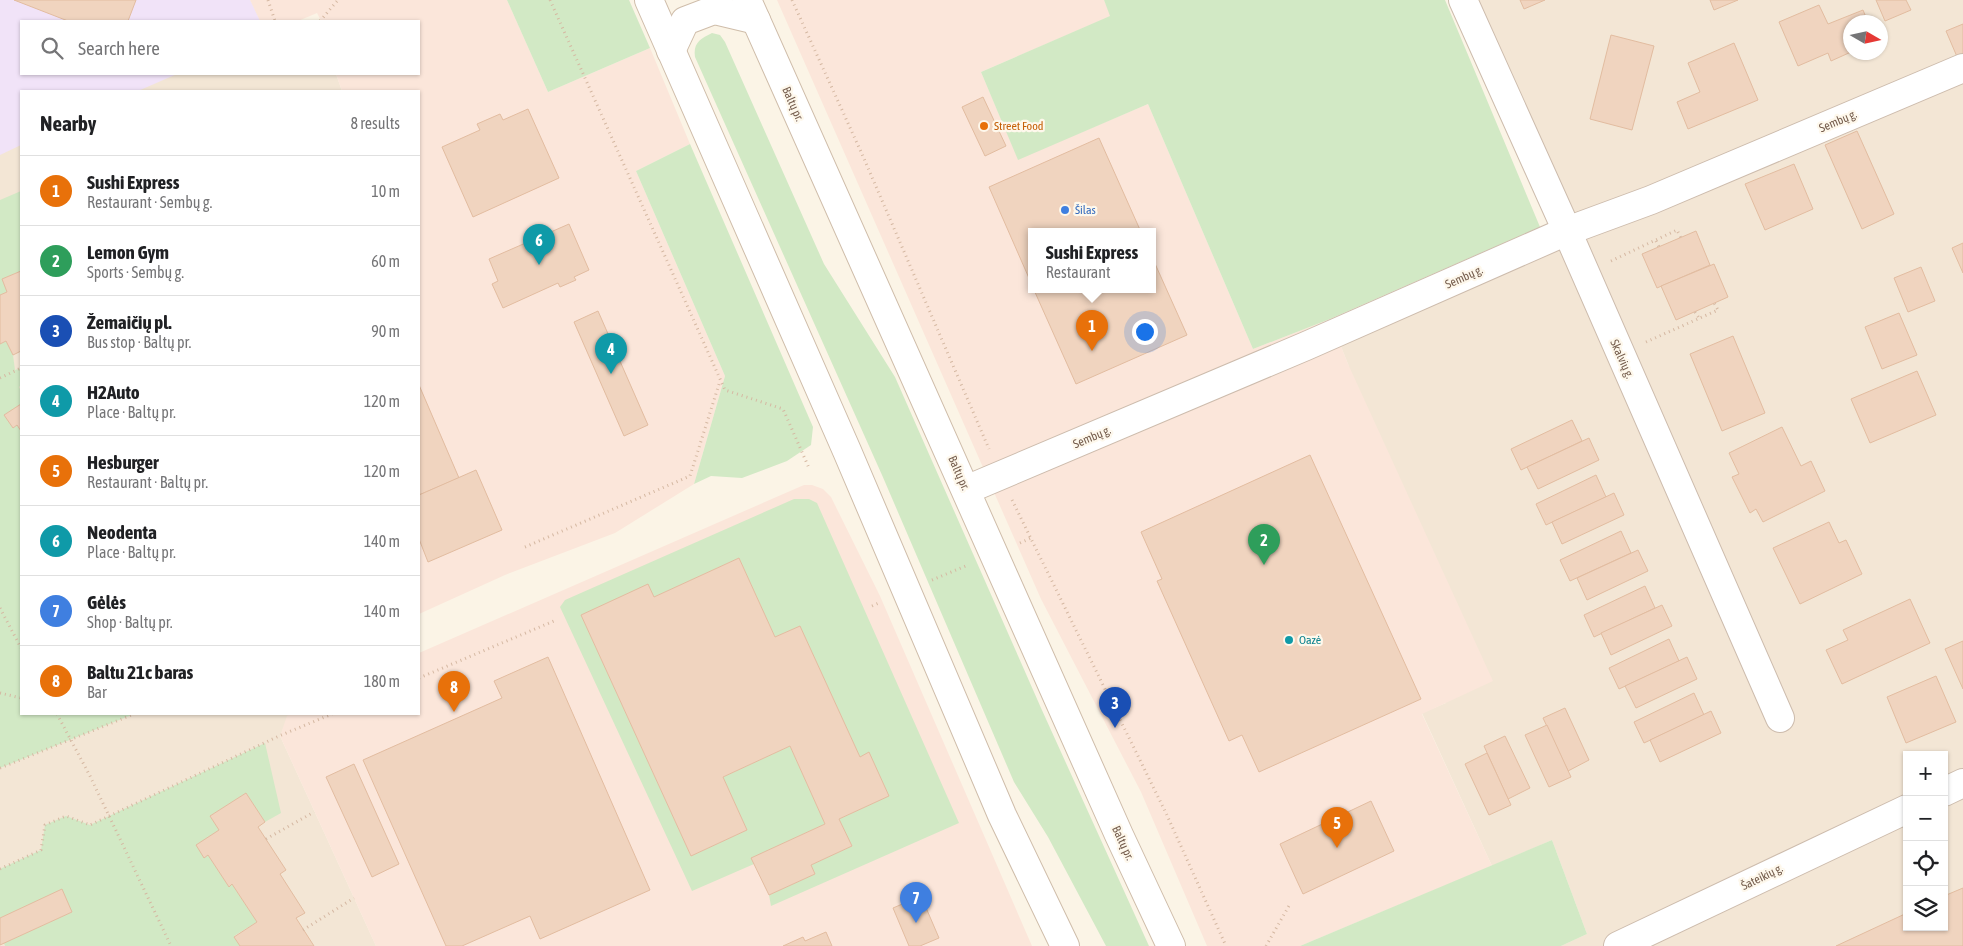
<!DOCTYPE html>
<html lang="en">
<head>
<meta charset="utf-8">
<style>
	body { margin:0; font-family:"Asap Condensed",sans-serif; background:#f6f6f6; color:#202124 }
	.controls { position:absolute; right:15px; bottom:15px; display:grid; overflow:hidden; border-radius:0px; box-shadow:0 1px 4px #0004 }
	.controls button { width:45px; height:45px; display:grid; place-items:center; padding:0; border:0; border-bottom:1px solid #e0e0e0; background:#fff; color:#202124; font:25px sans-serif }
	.compass { position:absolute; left:1843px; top:15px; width:45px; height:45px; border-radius:50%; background:#fff; box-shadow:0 1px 4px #0004; rotate:99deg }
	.you { position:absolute; left:1144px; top:331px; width:18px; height:18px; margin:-12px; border:4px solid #fff; border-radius:50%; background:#1a73e8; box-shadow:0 0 0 8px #1a73e833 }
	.badge { display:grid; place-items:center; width:32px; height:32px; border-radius:50%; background:#2563eb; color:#fff; font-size:16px; font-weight:700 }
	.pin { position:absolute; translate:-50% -41px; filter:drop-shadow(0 1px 2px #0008) }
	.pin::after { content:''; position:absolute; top:26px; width:18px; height:15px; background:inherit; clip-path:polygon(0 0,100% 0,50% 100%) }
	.popup { position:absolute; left:1028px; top:228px; width:128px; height:65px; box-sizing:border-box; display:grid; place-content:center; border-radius:0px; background:#fff; filter:drop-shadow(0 1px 4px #0005); font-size:16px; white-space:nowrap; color:#757577 }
	.popup b { font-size:19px; color:#202124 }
	.popup::after { content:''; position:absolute; left:50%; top:100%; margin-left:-10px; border:10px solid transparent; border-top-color:#fff }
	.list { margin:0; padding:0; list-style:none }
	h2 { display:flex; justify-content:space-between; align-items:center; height:65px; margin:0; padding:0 20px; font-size:21px }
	h2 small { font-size:16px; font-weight:400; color:#757577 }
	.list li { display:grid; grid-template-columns:32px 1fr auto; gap:15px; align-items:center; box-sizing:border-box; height:70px; padding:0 20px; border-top:1px solid #e0e0e0 }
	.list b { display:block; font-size:19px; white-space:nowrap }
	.list p { margin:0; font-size:16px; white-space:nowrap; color:#757577 }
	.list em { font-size:16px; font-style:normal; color:#757577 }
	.icon { flex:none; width:28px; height:28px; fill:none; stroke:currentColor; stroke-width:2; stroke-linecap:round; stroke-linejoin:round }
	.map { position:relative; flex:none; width:1963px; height:946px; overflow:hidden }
	.search { position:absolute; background:#fff; box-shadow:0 1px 4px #0004; left:20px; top:20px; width:400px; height:55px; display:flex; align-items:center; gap:12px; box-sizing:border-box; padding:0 18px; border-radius:0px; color:#757577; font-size:19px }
	.panel { position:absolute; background:#fff; box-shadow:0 1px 4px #0004; left:20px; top:90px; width:400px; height:625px; border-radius:0px }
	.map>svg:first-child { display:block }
	.residential { fill:#f3e6d5; fill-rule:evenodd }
	.commercial { fill:#fbe6da; fill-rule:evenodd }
	.education { fill:#f1e3f8 }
	.green { fill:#d2e9c5 }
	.building { fill:#f0d4bf; stroke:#e2bca0 }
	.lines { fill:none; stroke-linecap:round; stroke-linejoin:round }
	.minor-casing { stroke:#cdbcad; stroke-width:30 }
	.secondary-casing { stroke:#cfbdaa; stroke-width:30 }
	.path { stroke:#d5b8a2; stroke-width:3; stroke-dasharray:1 4; stroke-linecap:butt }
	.minor { stroke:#fff; stroke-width:28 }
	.secondary { stroke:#fff; stroke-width:28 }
	.food-dot { fill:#e8710a; stroke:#fef8ec; stroke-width:2 }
	.shop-dot { fill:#3f7fe0; stroke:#fef8ec; stroke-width:2 }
	.culture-dot { fill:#0f9aa8; stroke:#fef8ec; stroke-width:2 }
	.labels { text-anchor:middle; stroke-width:4.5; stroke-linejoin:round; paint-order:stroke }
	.street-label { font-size:12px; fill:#745c4c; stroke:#fef8ec }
	.food-label { font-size:12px; fill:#c56008; stroke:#fef8ec; text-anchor:start }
	.shop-label { font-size:12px; fill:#366cbe; stroke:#fef8ec; text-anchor:start }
	.culture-label { font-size:12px; fill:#0d838f; stroke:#fef8ec; text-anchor:start }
</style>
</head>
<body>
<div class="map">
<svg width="1963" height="946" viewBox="0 0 1963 946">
	<rect width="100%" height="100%" fill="#fbf4e6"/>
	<g class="residential">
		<path d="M0,0H250L260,21H21V74H336L342,91H21V714H290L280,736L376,946H0Z"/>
		<path d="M1474,0H1963V946H1561L1587,934L1552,840L1492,866L1422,713L1446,703L1348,364L1330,319L1554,221ZM1850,22H1880V52H1850ZM1907,755H1944V927H1907Z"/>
	</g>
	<g class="commercial">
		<path d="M250,0H507L548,92L650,48L690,144L636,171L725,376L694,484L615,533L505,575L419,614V91H342L336,74H419V21H321L317,13L298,21H260Z"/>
		<path d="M777,0H1104L1111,16L981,72L1018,159L1148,104L1253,349L1330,319L1348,364L1493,681L1422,714L1492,866L1300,946H1207L1141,792L1041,599ZM1032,232H1152V290H1032Z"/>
		<path d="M804,485H812L823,489L831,497L880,596L1032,946H376L280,736L287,716L290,714H419V653Z"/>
	</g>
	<path class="education" d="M0,0H250L260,21H21V74H177L138,91H21V145L0,155Z"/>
	<g class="green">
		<path d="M507,0H629L650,48L548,92Z"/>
		<path d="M1104,0H1445L1540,227L1330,319L1253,349L1148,104L1018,160L981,72L1110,16Z"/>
		<path d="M712,33L720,35L725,42L824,264L895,377L1041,708L1149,946H1106L1048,837L1014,782L882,475L695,57C693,43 700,39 712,33Z"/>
		<path d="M690,144L813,427L811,445L787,461L742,478L711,476L694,484L725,376L636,171Z"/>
		<path d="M21,191V271L2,279L7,292L0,295V200Z"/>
		<path d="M6,341L13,355L15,370L21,368V385L19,387L21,391V404L5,415L13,428L17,425L21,431V714H134L0,768V344Z"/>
		<path d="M794,499H809L817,503L959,823L771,906L769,895L815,874L811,865L852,846L839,819L889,796L869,753L860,757L800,626L775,637L739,558L654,597L648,585L581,615L691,856L747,830L723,777L790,746L825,824L752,858L754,864L692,891L560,607L565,600Z"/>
		<path d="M265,743L281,813L265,822L246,793L210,816L219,830L204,858L208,855L229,887L232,884L257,922L234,936L240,946H5L4,943L72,912L62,890L0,918V869L41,850L45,825L66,816L90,825Z"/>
		<path d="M1552,840L1587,934L1561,946H1300Z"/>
	</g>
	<g class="building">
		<path d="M14,0H136L128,21H68Z"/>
		<path d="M1520,0H1545L1524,9Z"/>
		<path d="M1710,0H1738L1714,10Z"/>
		<path d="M1876,0H1906L1911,10L1885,21Z"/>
		<path d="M1819,5L1828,24L1863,10L1868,22H1850L1851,52L1831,61L1828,53L1798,66L1779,22Z"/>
		<path d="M1963,24V56L1958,59L1946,31Z"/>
		<path d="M1611,35L1654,46L1632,130L1590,119Z"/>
		<path d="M1734,43L1758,100L1688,129L1677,102L1700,92L1688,63Z"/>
		<path d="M983,97L1006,146L985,156L962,107Z"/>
		<path d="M528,109L559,178L473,217L442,147L480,130L477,124L500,114L503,120Z"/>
		<path d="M1857,131L1894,214L1862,229L1825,145Z"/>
		<path d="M1099,138L1141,232H1032V285L989,187Z"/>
		<path d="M1794,164L1813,209L1765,230L1745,184Z"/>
		<path d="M569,224L589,270L574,277L576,280L560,287L558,283L503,308L492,284L498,281L489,259Z"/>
		<path d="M1696,231L1710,265L1657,288L1642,254Z"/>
		<path d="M1963,243V273L1952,248Z"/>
		<path d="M1152,257L1187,335L1076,384L1034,290H1152Z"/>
		<path d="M1714,264L1728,297L1676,320L1661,286Z"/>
		<path d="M1921,267L1935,301L1908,312L1894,278Z"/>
		<path d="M21,271V351L13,355L6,341L0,344V295L7,292L2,279Z"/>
		<path d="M598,311L648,425L624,436L574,322Z"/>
		<path d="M1899,313L1917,355L1882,369L1865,327Z"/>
		<path d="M1733,336L1765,413L1722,431L1690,354Z"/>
		<path d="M1917,371L1936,415L1870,443L1851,399Z"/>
		<path d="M419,385L459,478L419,495Z"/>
		<path d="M21,404V431L17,425L13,428L4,415Z"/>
		<path d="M1572,420L1582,441L1521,470L1511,449Z"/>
		<path d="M1782,427L1801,466L1811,461L1825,491L1763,522L1756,509L1750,513L1732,477L1739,474L1729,453Z"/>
		<path d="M1589,438L1599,460L1538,489L1527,467Z"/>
		<path d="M1310,455L1421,699L1259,772L1242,735L1229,741L1157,581L1162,579L1141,532Z"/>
		<path d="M476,470L502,530L428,562L419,539V495Z"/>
		<path d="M1596,475L1606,497L1546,525L1536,504Z"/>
		<path d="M1614,493L1624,515L1562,544L1552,522Z"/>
		<path d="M1829,522L1839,543L1846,540L1862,574L1800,604L1773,548Z"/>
		<path d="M1621,531L1631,553L1570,581L1560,560Z"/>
		<path d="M1638,550L1648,571L1587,600L1577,578Z"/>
		<path d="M739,558L775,637L800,626L860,757L869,752L889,796L839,819L852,846L811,865L815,874L769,895L751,858L825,824L790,746L723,777L747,830L691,856L581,615L648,584L654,597Z"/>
		<path d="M1645,586L1655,608L1594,637L1584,615Z"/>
		<path d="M1910,599L1930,643L1842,684L1826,650L1848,640L1843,630Z"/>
		<path d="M1662,605L1672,626L1611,655L1601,633Z"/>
		<path d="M1669,639L1679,661L1619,689L1609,668Z"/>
		<path d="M1963,641V689L1945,649Z"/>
		<path d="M548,657L650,890L540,939L530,916L462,946H446L363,760L502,698L494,681Z"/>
		<path d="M1687,657L1697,679L1636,708L1625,686Z"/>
		<path d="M1936,676L1956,722L1906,743L1887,697Z"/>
		<path d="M1694,693L1704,715L1644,743L1634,722Z"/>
		<path d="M1565,708L1589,760L1568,771L1543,718Z"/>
		<path d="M1711,711L1721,733L1660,762L1650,740Z"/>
		<path d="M1547,725L1571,777L1549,787L1525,735Z"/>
		<path d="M1505,736L1530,788L1508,799L1484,746Z"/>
		<path d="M1487,753L1511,805L1489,815L1465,764Z"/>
		<path d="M354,764L399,864L372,877L326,777Z"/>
		<path d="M246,793L265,822L258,827L286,870L280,874L305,913L296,918L314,946H240L234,937L257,922L232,884L229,887L208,855L204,858L196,845L219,830L210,816Z"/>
		<path d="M1371,801L1394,851L1303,894L1280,844Z"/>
		<path d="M1963,888V946H1836L1907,913V927H1944V896Z"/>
		<path d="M62,889L72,912L0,945V918Z"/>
		<path d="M921,896L939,938L920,946H909L893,908Z"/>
		<path d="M826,932L832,946H783L803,937L805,941Z"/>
	</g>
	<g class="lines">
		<defs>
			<g id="minor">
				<path d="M1463,0L1567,231L1780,718"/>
				<path d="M966,490L1306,346L1567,231L1651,200L1963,68"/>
				<path d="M1944,792L1963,783"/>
				<path d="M1618,946L1907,809"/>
			</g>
			<g id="secondary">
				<path d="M649,0L847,451L1002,815L1065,946"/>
				<path d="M747,0L1119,835L1171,946"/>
				<path d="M671,51L685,21L714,10L756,20"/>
			</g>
		</defs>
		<use href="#minor" class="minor-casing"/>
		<use href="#secondary" class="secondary-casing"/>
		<g class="path">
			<path d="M268,0L275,21"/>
			<path d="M550,0L725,390L783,409L809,468"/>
			<path d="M792,0L862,154L989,449"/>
			<path d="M320,21L338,0"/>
			<path d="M1656,241L1659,247"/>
			<path d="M1611,261L1677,230L1681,238"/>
			<path d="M1695,312L1699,318"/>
			<path d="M1646,342L1718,310L1714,303"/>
			<path d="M0,378L21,368"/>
			<path d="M1012,500L1166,813L1226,946"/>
			<path d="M1020,543L1031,538"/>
			<path d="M525,547L690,476L720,381"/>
			<path d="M932,580L968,565"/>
			<path d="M872,606L881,602"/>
			<path d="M0,608L21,648"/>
			<path d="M419,678L554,621"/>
			<path d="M0,693L21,698"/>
			<path d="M57,714L90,776L171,946"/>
			<path d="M0,768L134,714"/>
			<path d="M266,839L314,812"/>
			<path d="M0,869L41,850L45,825L66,816L90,825L279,736L332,714"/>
			<path d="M303,930L354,898"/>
			<path d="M1266,946L1290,904"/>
		</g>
		<use href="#minor" class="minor"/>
		<use href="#secondary" class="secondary"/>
	</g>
	<circle class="food-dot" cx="984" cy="126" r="5"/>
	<circle class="shop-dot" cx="1065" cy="210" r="5"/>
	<circle class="culture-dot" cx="1289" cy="640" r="5"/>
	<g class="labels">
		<g class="street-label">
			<text transform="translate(793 104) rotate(66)" y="4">Baltų pr.</text>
			<text transform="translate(1838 121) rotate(-23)" y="4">Sembų g.</text>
			<text transform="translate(1464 277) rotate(-24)" y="4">Sembų g.</text>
			<text transform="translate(1622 359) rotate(66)" y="4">Skalvių g.</text>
			<text transform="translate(1092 437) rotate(-23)" y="4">Sembų g.</text>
			<text transform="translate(959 473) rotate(66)" y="4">Baltų pr.</text>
			<text transform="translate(1123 843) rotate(65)" y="4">Baltų pr.</text>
			<text transform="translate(1762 877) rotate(-26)" y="4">Šateikių g.</text>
		</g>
		<g class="food-label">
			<text x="994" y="130">Street Food</text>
		</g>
		<g class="shop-label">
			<text x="1075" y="214">Šilas</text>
		</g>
		<g class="culture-label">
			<text x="1299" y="644">Oazė</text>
		</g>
	</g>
</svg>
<div class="controls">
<button>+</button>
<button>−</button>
<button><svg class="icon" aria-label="locate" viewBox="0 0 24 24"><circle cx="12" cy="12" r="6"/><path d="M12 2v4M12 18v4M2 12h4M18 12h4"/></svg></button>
<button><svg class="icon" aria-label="layers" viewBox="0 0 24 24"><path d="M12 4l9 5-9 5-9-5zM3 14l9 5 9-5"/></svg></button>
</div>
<svg class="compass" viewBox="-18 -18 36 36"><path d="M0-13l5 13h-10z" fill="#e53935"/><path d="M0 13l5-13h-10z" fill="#757577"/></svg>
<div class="you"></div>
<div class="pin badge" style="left:1092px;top:351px;background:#e8710a">1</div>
<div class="popup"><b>Sushi Express</b>Restaurant</div>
<div class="pin badge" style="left:1264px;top:565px;background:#2e9e5b">2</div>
<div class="pin badge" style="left:1115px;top:728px;background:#1a4fb4">3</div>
<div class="pin badge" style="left:611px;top:374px;background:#0f9aa8">4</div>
<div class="pin badge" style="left:1337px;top:848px;background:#e8710a">5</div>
<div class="pin badge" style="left:539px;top:265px;background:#0f9aa8">6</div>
<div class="pin badge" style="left:916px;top:923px;background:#3f7fe0">7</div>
<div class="pin badge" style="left:454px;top:712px;background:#e8710a">8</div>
<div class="search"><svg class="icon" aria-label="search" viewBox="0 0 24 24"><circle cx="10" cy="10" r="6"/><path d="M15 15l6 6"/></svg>Search here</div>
<section class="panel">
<h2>Nearby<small>8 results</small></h2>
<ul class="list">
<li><span class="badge" style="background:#e8710a">1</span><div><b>Sushi Express</b><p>Restaurant · Sembų g.</p></div><em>10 m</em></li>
<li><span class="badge" style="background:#2e9e5b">2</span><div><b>Lemon Gym</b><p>Sports · Sembų g.</p></div><em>60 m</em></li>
<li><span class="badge" style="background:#1a4fb4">3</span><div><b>Žemaičių pl.</b><p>Bus stop · Baltų pr.</p></div><em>90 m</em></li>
<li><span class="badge" style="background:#0f9aa8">4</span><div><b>H2Auto</b><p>Place · Baltų pr.</p></div><em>120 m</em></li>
<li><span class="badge" style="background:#e8710a">5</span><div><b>Hesburger</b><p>Restaurant · Baltų pr.</p></div><em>120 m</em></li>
<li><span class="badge" style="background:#0f9aa8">6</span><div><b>Neodenta</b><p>Place · Baltų pr.</p></div><em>140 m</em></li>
<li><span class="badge" style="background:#3f7fe0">7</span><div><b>Gėlės</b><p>Shop · Baltų pr.</p></div><em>140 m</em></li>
<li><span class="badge" style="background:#e8710a">8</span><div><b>Baltu 21c baras</b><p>Bar</p></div><em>180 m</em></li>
</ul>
</section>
</div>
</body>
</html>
